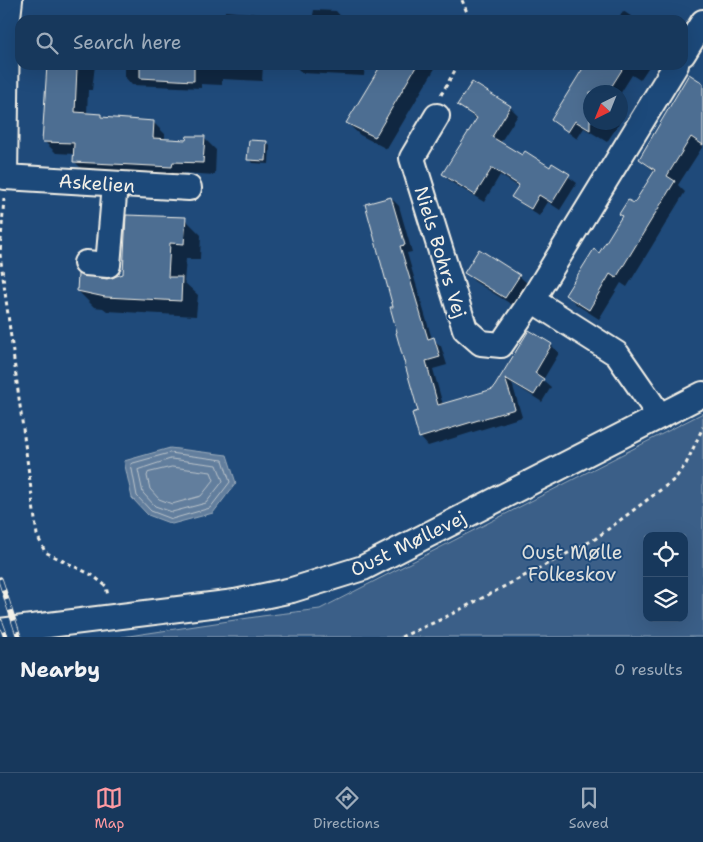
<!DOCTYPE html>
<html lang="en">
<head>
<meta charset="utf-8">
<style>
	body { margin:0; font-family:"Shantell Sans",sans-serif; background:#244365; color:#f1f3f6 }
	.controls { position:absolute; right:15px; bottom:15px; display:grid; overflow:hidden; border-radius:10px; box-shadow:0 5px 20px #0002 }
	.controls button { width:45px; height:45px; display:grid; place-items:center; padding:0; border:0; border-bottom:1px solid #365272; background:#17385c; color:#f1f3f6; font:25px sans-serif }
	.compass { position:absolute; left:583px; top:85px; width:45px; height:45px; border-radius:50%; background:#17385c; box-shadow:0 5px 20px #0002; rotate:223deg }
	.list { margin:0; padding:0; list-style:none }
	h2 { display:flex; justify-content:space-between; align-items:center; height:65px; margin:0; padding:0 20px; font-size:21px }
	h2 small { font-size:16px; font-weight:400; color:#9eacbb }
	.icon { flex:none; width:28px; height:28px; fill:none; stroke:currentColor; stroke-width:2; stroke-linecap:round; stroke-linejoin:round }
	.map { position:relative; flex:none; width:703px; height:637px; overflow:hidden }
	.search { position:absolute; background:#17385c; box-shadow:0 5px 20px #0002; left:15px; right:15px; top:15px; height:55px; display:flex; align-items:center; gap:12px; box-sizing:border-box; padding:0 18px; border-radius:15px; color:#9eacbb; font-size:19px }
	.sheet { height:135px; background:#17385c }
	nav { display:flex; justify-content:space-around; align-items:center; box-sizing:border-box; height:70px; border-top:1px solid #365272; background:#17385c; font-size:14px; color:#9eacbb }
	nav a { display:grid; justify-items:center; gap:2px }
	nav .on { color:#ff9aa2 }
	.map>svg:first-child { display:block }
	.green { fill:#3a5f88; stroke:#97a8b8; fill-rule:evenodd }
	.water { fill:#627e9d; stroke:#9cacbb }
	.shadow { fill:#0007 }
	.lines { fill:none; stroke-linecap:round; stroke-linejoin:round }
	.shore { stroke:#bac3ca; stroke-width:1 }
	.building { fill:#4d6e92; stroke:#f4f1e8 }
	.minor-casing { stroke:#f4f1e8; stroke-width:28 }
	.path { stroke:#f4f1e8; stroke-width:3; stroke-dasharray:4 4; stroke-linecap:butt }
	.minor { stroke:#1f4a7a; stroke-width:24 }
	.rail-casing { stroke:#f4f1e8; stroke-width:5.5 }
	.rail { stroke:#1f4a7a; stroke-width:4; stroke-dasharray:11; stroke-linecap:butt }
	.labels { text-anchor:middle; stroke-width:4; stroke-linejoin:round; paint-order:stroke }
	.street-label { font-size:19px; fill:#f4f1e8; stroke:#1f4a7a }
	.park-label { font-size:19px; fill:#e1e2de; stroke:#1f4a7a }
</style>
</head>
<body>
<div class="map">
<svg width="703" height="637" viewBox="0 0 703 637">
	<rect width="100%" height="100%" fill="#1f4a7a"/>
	<filter id="ink" filterUnits="userSpaceOnUse"><feTurbulence type="fractalNoise" baseFrequency=".02" numOctaves="2"/><feDisplacementMap in="SourceGraphic" scale="10" xChannelSelector="R" yChannelSelector="G"/><feConvolveMatrix kernelMatrix="1 2 1 2 8 2 1 2 1" color-interpolation-filters="sRGB"/></filter>
	<g filter="url(#ink)">
		<path class="green" d="M703,413V637H122L262,616L320,609ZM647,536H684V618H647Z"/>
		<path class="water" d="M170,448L227,455L236,483L213,513L172,524L148,515L132,498L124,461Z"/>
		<g class="shadow">
			<path d="M314,10L336,11L344,20H312Z"/>
			<path d="M225,11L260,14L266,20H224Z"/>
			<path d="M623,11L637,20H617Z"/>
			<path d="M48,15L74,17L76,20H47Z"/>
			<path d="M127,16L152,18L154,20H127Z"/>
			<path d="M45,65H95L92,90H88L87,114L101,115L104,119L153,122L165,134V140L187,142L204,138L216,150L215,175L184,173V178L86,173L74,161V154L56,153L44,141L48,70Z"/>
			<path d="M125,65H263L262,81L222,79V85L201,84V88L132,85L124,76Z"/>
			<path d="M294,65H365L364,76L302,73Z"/>
			<path d="M382,65H437L387,149L360,135L347,123Z"/>
			<path d="M586,65H650L640,80L632,75L620,94V92H590V122H620L607,142L584,128L577,139L552,120Z"/>
			<path d="M703,84V146L678,185L685,192L627,287L621,283L599,319L577,305L566,295L599,254L655,172L640,159Z"/>
			<path d="M459,105L510,107L518,115L500,143L523,157L551,168L553,165L577,183L560,210L548,202L539,216L512,197L519,187L500,175L484,202L451,182L443,174L477,120Z"/>
			<path d="M266,142L270,146L269,164L252,163L249,159Z"/>
			<path d="M391,198L399,206L412,252L407,253L432,339L441,346L447,365L433,369L443,405L493,390L529,332L551,345L559,353L543,380L551,387L542,402L512,383L522,417L428,446L421,438L414,413L419,412L395,308Z"/>
			<path d="M185,219L201,235L200,259H186L184,282L198,295L196,316L107,311L103,308L94,307L78,291L124,275Z"/>
			<path d="M466,273L519,276L528,284L514,306L474,281Z"/>
		</g>
		<g class="lines">
			<g class="shore">
				<path d="M170,453L223,460L230,482L210,508L172,519L151,511L137,496L131,464Z"/>
				<path d="M171,459L217,465L223,481L206,503L172,512L155,506L143,493L138,470Z"/>
				<path d="M172,467L211,472L214,480L201,496L172,504L159,499L150,489L147,476L148,473Z"/>
			</g>
		</g>
		<g class="building">
			<path d="M47,65H72V67L77,68L75,112L101,114V117L154,121L153,138L186,140L187,136H205L203,163L173,162L172,167L73,162L74,143L42,142Z"/>
			<path d="M140,65H194V81L140,78Z"/>
			<path d="M381,65H417L375,137L346,123Z"/>
			<path d="M585,65H625L608,92H590V130L575,121L568,132L551,120Z"/>
			<path d="M689,74L703,83V145L691,137L667,176L675,181L616,278L610,274L589,310L565,295L594,249L599,253L622,216L619,214L628,200L634,203L655,170L639,159Z"/>
			<path d="M472,82L511,106L492,137L522,155L525,151L550,167L552,163L570,174L552,203L539,195L531,209L511,197L519,185L492,168L475,195L442,174L477,118L457,105Z"/>
			<path d="M249,140L267,141L266,161L247,160Z"/>
			<path d="M391,197L405,245L400,246L428,339L434,337L440,357L426,361L438,405L493,389L529,330L552,344L535,373L544,379L534,395L505,378L515,409L419,438L412,413L418,411L396,333L397,332L390,307H393L365,204Z"/>
			<path d="M126,215L186,217L184,244L170,243L168,277H182L181,301L105,297L77,291L78,274L107,279L123,274Z"/>
			<path d="M479,249L520,275L505,298L464,273Z"/>
		</g>
		<g class="lines">
			<defs>
				<g id="minor">
					<path d="M10,0L7,26L5,177L189,188"/>
					<path d="M683,54L703,22"/>
					<path d="M437,116L412,158L465,329L481,343L501,345L532,300L676,65"/>
					<path d="M86,263L108,265L115,184"/>
					<path d="M532,300L617,354L660,416"/>
					<path d="M0,631L235,602L292,590L363,568L703,394"/>
				</g>
			</defs>
			<use href="#minor" class="minor-casing"/>
			<g class="path">
				<path d="M462,0L470,20"/>
				<path d="M441,95L458,65"/>
				<path d="M4,198L0,254L37,535L45,552L92,575L106,586L108,596"/>
				<path d="M401,637L442,619L595,539L675,479L686,464L703,427"/>
			</g>
			<use href="#minor" class="minor"/>
			<defs>
				<g id="rail">
					<path d="M0,579L19,637"/>
					<path d="M0,621L6,637"/>
				</g>
			</defs>
			<use href="#rail" class="rail-casing"/>
			<use href="#rail" class="rail"/>
		</g>
	</g>
	<g class="labels">
		<g class="street-label">
			<text transform="translate(97 183) rotate(4)" y="7">Askelien</text>
			<text transform="translate(441 252) rotate(73)" y="7">Niels Bohrs Vej</text>
			<text transform="translate(408 543) rotate(-26)" y="7">Oust Møllevej</text>
		</g>
		<g class="park-label">
			<text x="572" y="559">Oust Mølle<tspan x="572" dy="22">Folkeskov</tspan></text>
		</g>
	</g>
</svg>
<div class="controls">
<button><svg class="icon" aria-label="locate" viewBox="0 0 24 24"><circle cx="12" cy="12" r="6"/><path d="M12 2v4M12 18v4M2 12h4M18 12h4"/></svg></button>
<button><svg class="icon" aria-label="layers" viewBox="0 0 24 24"><path d="M12 4l9 5-9 5-9-5zM3 14l9 5 9-5"/></svg></button>
</div>
<svg class="compass" viewBox="-18 -18 36 36"><path d="M0-13l5 13h-10z" fill="#e53935"/><path d="M0 13l5-13h-10z" fill="#9eacbb"/></svg>
<div class="search"><svg class="icon" aria-label="search" viewBox="0 0 24 24"><circle cx="10" cy="10" r="6"/><path d="M15 15l6 6"/></svg>Search here</div>
</div>
<section class="sheet">
<h2>Nearby<small>0 results</small></h2>
<ul class="list">
</ul>
</section>
<nav>
<a class="on"><svg class="icon" aria-label="map" viewBox="0 0 24 24"><path d="M3 6l6-2 6 2 6-2v14l-6 2-6-2-6 2zM9 4v14M15 6v14"/></svg>Map</a>
<a><svg class="icon" aria-label="directions" viewBox="0 0 24 24"><path d="M12 3l9 9-9 9-9-9zM9 14v-3h6M13 9l2 2-2 2"/></svg>Directions</a>
<a><svg class="icon" aria-label="saved" viewBox="0 0 24 24"><path d="M7 4h10v16l-5-4-5 4z"/></svg>Saved</a>
</nav>
</body>
</html>
